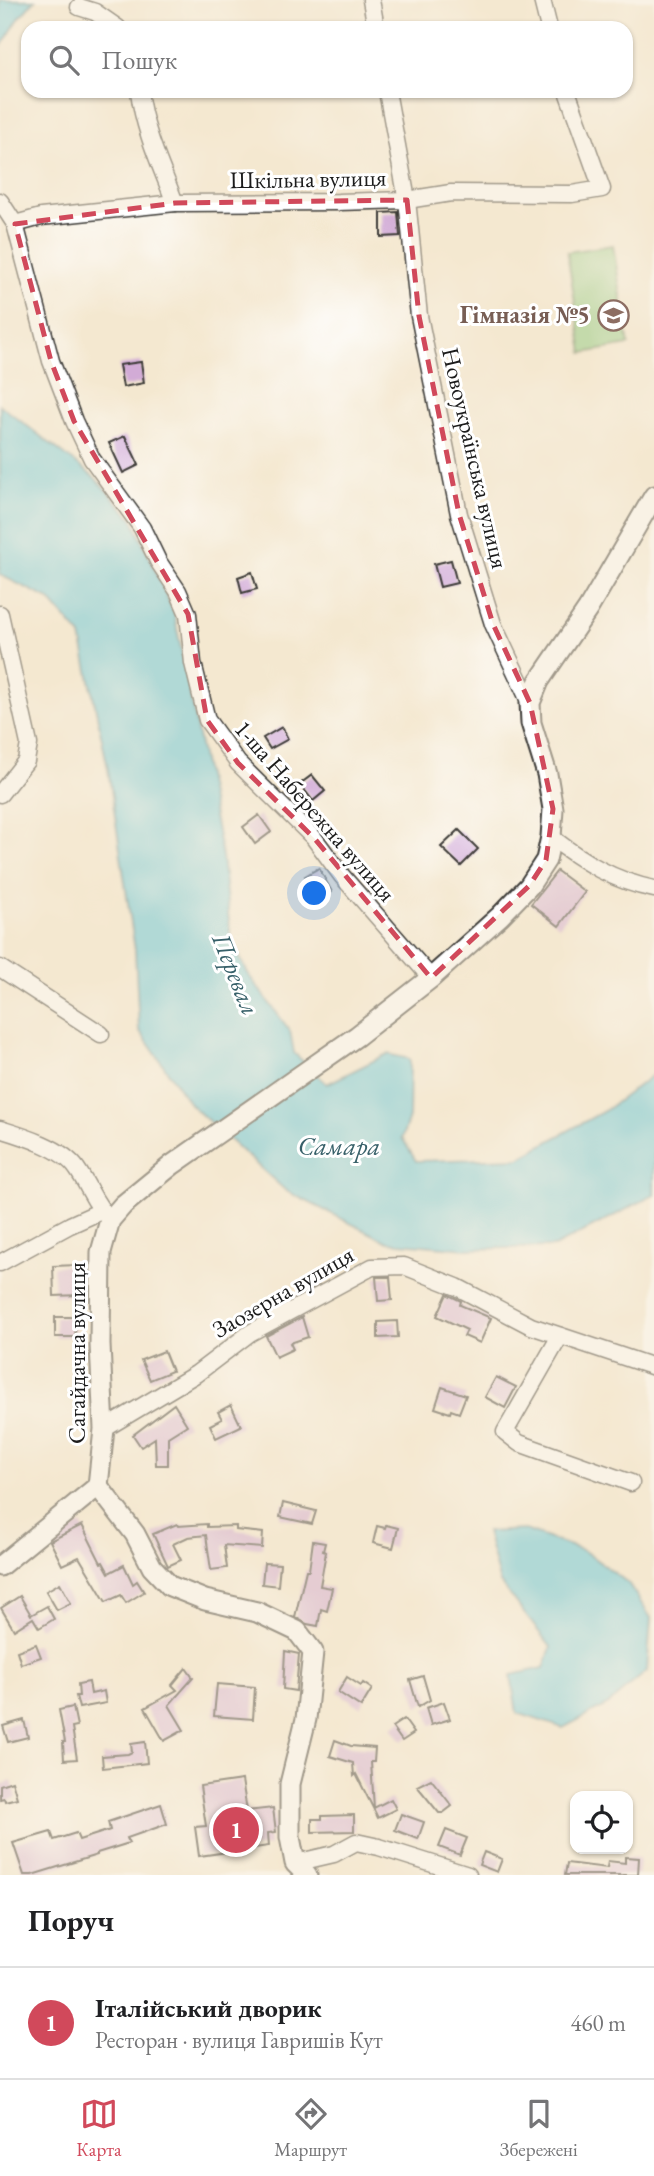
<!DOCTYPE html>
<html lang="uk">
<head>
<meta charset="utf-8">
<style>
	body { margin:0; font-family:"EB Garamond",serif; background:#f6f6f6; color:#202124 }
	.controls { position:absolute; right:21px; bottom:21px; display:grid; overflow:hidden; border-radius:14px; box-shadow:0 2px 5px #0004 }
	.controls button { width:63px; height:63px; display:grid; place-items:center; padding:0; border:0; border-bottom:2px solid #e0e0e0; background:#fff; color:#202124; font:35px sans-serif }
	.you { position:absolute; left:315px; top:894px; width:24px; height:24px; margin:-18px; border:5px solid #fff; border-radius:50%; background:#1a73e8; box-shadow:0 0 0 10px #1a73e833 }
	.badge { display:grid; place-items:center; width:46px; height:46px; border-radius:50%; background:#d1495b; color:#fff; font-size:23px; font-weight:700 }
	.pin { position:absolute; translate:-50% -50%; border:4px solid #fff; box-shadow:0 2px 7px #0006 }
	.list { margin:0; padding:0; list-style:none }
	h2 { display:flex; justify-content:space-between; align-items:center; height:91px; margin:0; padding:0 28px; font-size:30px }
	h2 small { font-size:23px; font-weight:400; color:#757577 }
	.list li { display:grid; grid-template-columns:46px 1fr auto; gap:21px; align-items:center; box-sizing:border-box; height:112px; padding:0 28px; border-top:2px solid #e0e0e0 }
	.list b { display:block; font-size:26px; white-space:nowrap }
	.list p { margin:0; font-size:23px; white-space:nowrap; color:#757577 }
	.list em { font-size:23px; font-style:normal; color:#757577 }
	.icon { flex:none; width:38px; height:38px; fill:none; stroke:currentColor; stroke-width:2; stroke-linecap:round; stroke-linejoin:round }
	.map { position:relative; flex:none; width:654px; height:1875px; overflow:hidden }
	.search { position:absolute; background:#fff; box-shadow:0 2px 5px #0004; left:21px; right:21px; top:21px; height:77px; display:flex; align-items:center; gap:18px; box-sizing:border-box; padding:0 24px; border-radius:21px; color:#757577; font-size:26px }
	.sheet { height:203px; background:#fff }
	nav { display:flex; justify-content:space-around; align-items:center; box-sizing:border-box; height:98px; border-top:2px solid #e0e0e0; background:#fff; font-size:19px; color:#757577 }
	nav a { display:grid; justify-items:center; gap:4px }
	nav .on { color:#d1495b }
	.map>svg:first-child { display:block }
	.green { fill:#8bc97f; stroke:#54724e; stroke-width:2 }
	.water { fill:#60c7dd; stroke:#3e727c; stroke-width:2 }
	.building { fill:#d2abd6 }
	.lines { fill:none; stroke-linecap:round; stroke-linejoin:round }
	.minor-casing { stroke:#3c3b37; stroke-width:19 }
	.tertiary-casing { stroke:#3c3b37; stroke-width:23 }
	.minor { stroke:#fff; stroke-width:16 }
	.tertiary { stroke:#fff; stroke-width:19 }
	.marked { fill:none; stroke:#d1495b; stroke-width:5; stroke-dasharray:14 9; stroke-linejoin:round }
	.labels { text-anchor:middle; stroke-width:6; stroke-linejoin:round; paint-order:stroke }
	.street-label { font-size:24px; fill:#1c1c1c; stroke:#fff }
	.education-label { font-size:24px; font-weight:bold; fill:#785e54; stroke:#fff; text-anchor:end }
	.water-label { font-size:26px; font-style:italic; fill:#376069; stroke:#fff }
</style>
</head>
<body>
<div class="map">
<svg width="654" height="1875" viewBox="0 0 654 1875">
	<rect width="100%" height="100%" fill="#fff"/>
	<filter id="ink" filterUnits="userSpaceOnUse"><feTurbulence type="fractalNoise" baseFrequency=".0143" numOctaves="2"/><feDisplacementMap in="SourceGraphic" scale="14" xChannelSelector="R" yChannelSelector="G"/><feConvolveMatrix kernelMatrix="1 2 1 2 8 2 1 2 1" color-interpolation-filters="sRGB"/></filter>
	<filter id="wash" filterUnits="userSpaceOnUse"><feTurbulence type="fractalNoise" baseFrequency=".00686" numOctaves="4" result="noise"/><feDisplacementMap in="SourceGraphic" scale="28" xChannelSelector="R" yChannelSelector="G"/><feGaussianBlur stdDeviation="1.57" result="paint"/><feColorMatrix in="noise" values="0 0 0 0 0 0 0 0 0 0 0 0 0 0 0 0 0 1.4 0 .05"/><feComposite in="paint" operator="in"/></filter>
	<g filter="url(#wash)">
		<rect width="100%" height="100%" fill="#f4e8d0"/>
		<path class="green" d="M613,245L629,345L583,353L567,252Z"/>
		<g class="water">
			<path d="M0,0H35L20,17L0,48Z"/>
			<path d="M0,405L95,478L132,518L174,613L222,857L231,941L250,977L290,1031L294,1053L327,1084L387,1054L410,1059L409,1117L402,1138L416,1161L519,1158L606,1110L654,1074V1195L554,1247L467,1249L388,1242L286,1191L191,1105L139,1030L135,950L108,769L81,636L49,599L0,575Z"/>
			<path d="M525,1530L584,1551L628,1583L651,1618L647,1671L607,1705L563,1728L517,1713L511,1675L544,1668L551,1647L500,1583L486,1532Z"/>
		</g>
		<g id="blocks">
			<g class="building">
				<path d="M398,212L400,236L381,237V213Z"/>
				<path d="M141,362L144,383L123,387L119,365Z"/>
				<path d="M125,436L139,465L123,473L109,443Z"/>
				<path d="M451,560L457,583L440,587L434,564Z"/>
				<path d="M252,572L257,589L242,593L238,577Z"/>
				<path d="M282,727L288,739L270,749L263,738Z"/>
				<path d="M312,775L325,791L313,801L300,784Z"/>
				<path d="M259,815L271,832L255,844L243,827Z"/>
				<path d="M459,830L478,849L461,866L441,847Z"/>
				<path d="M319,868L332,892L319,900L305,876Z"/>
				<path d="M557,871L585,892L559,926L531,904Z"/>
				<path d="M78,1265L80,1295L54,1296L53,1266Z"/>
				<path d="M376,1277H390L392,1300L378,1301Z"/>
				<path d="M447,1294L461,1301L460,1305L491,1318L480,1343L464,1336L467,1330L437,1316Z"/>
				<path d="M55,1317H76L75,1337H55Z"/>
				<path d="M302,1317L308,1337L290,1343L293,1349L276,1357L266,1336Z"/>
				<path d="M397,1321L398,1337L378,1338V1322Z"/>
				<path d="M164,1351L172,1371L150,1380L141,1360Z"/>
				<path d="M496,1377L516,1387L505,1408L485,1397Z"/>
				<path d="M442,1387L466,1395L459,1413L451,1410L450,1413L435,1408Z"/>
				<path d="M174,1404L187,1425L168,1437V1465H156L155,1438L141,1447L133,1435Z"/>
				<path d="M231,1405L241,1426L216,1438L210,1425L222,1419L218,1412Z"/>
				<path d="M283,1503L316,1511L312,1524L280,1517Z"/>
				<path d="M177,1524L178,1526L207,1524V1527L236,1526V1530L263,1533L262,1548L224,1545L227,1568L211,1570L206,1535L188,1537L173,1544L181,1560L168,1566L153,1534Z"/>
				<path d="M82,1525L101,1563L103,1562L109,1573L124,1565L133,1584L137,1581L144,1592L126,1603L121,1595L106,1602L79,1557L62,1565L50,1541Z"/>
				<path d="M386,1525L398,1528L393,1548L373,1543L377,1526L385,1528Z"/>
				<path d="M313,1541L325,1543L323,1551L326,1552L320,1586L332,1588L327,1611L321,1609L318,1626L307,1624L295,1617L306,1570H309Z"/>
				<path d="M264,1563L280,1564L278,1586L262,1584Z"/>
				<path d="M60,1583L71,1603L57,1610L46,1591Z"/>
				<path d="M20,1596L31,1615L47,1606L54,1619L39,1628L33,1618L14,1630L1,1608Z"/>
				<path d="M36,1644L41,1657L21,1664L17,1651Z"/>
				<path d="M285,1651L299,1654L296,1691L283,1689Z"/>
				<path d="M186,1668L193,1678L169,1705L184,1730L164,1741L145,1708L177,1690L172,1685Z"/>
				<path d="M423,1676L430,1700L418,1707L410,1680Z"/>
				<path d="M347,1677L361,1686L363,1683L372,1689L361,1707L338,1692Z"/>
				<path d="M89,1682L91,1694L104,1691L106,1703L79,1708L76,1696H79L78,1684Z"/>
				<path d="M217,1684L255,1687L253,1719L214,1716Z"/>
				<path d="M444,1702L450,1719L431,1725L426,1708Z"/>
				<path d="M73,1707L77,1726L72,1727L77,1759L64,1760L63,1742H65L59,1710Z"/>
				<path d="M404,1719L414,1733L402,1741L392,1727Z"/>
				<path d="M24,1720L28,1737L8,1742L3,1726Z"/>
				<path d="M335,1740L351,1746L375,1748L374,1762H371L374,1808L391,1799L396,1809L378,1818L356,1774L354,1776L353,1763L330,1756Z"/>
				<path d="M145,1742L147,1763L103,1768L102,1756L128,1754L132,1752L131,1744Z"/>
				<path d="M431,1779L452,1806L443,1813H439L417,1786Z"/>
				<path d="M242,1780L247,1811L273,1808L276,1832L268,1833L269,1846L199,1856L195,1827L206,1826L200,1786Z"/>
				<path d="M12,1781L17,1798L5,1801L4,1798L0,1799V1785Z"/>
				<path d="M161,1804L167,1824L127,1838L129,1843L97,1853V1855L32,1875H24L13,1843L51,1832L54,1840L76,1833L79,1840L110,1830L108,1822Z"/>
				<path d="M401,1814L424,1822L418,1839L395,1830Z"/>
				<path d="M354,1815V1831L312,1832V1819H322V1816Z"/>
				<path d="M446,1830L467,1838L460,1855L439,1847Z"/>
				<path d="M484,1852L502,1859L497,1872L479,1865Z"/>
				<path d="M625,1857L639,1858L638,1875H565L567,1863L607,1868L608,1861L625,1863Z"/>
			</g>
		</g>
	</g>
	<g filter="url(#ink)">
		<use href="#blocks" fill-opacity="0" stroke="#3c3b37" stroke-width="2"/>
		<g class="lines">
			<defs>
				<g id="minor">
					<path d="M371,0L376,28"/>
					<path d="M542,0L549,28"/>
					<path d="M79,7L95,12L118,28"/>
					<path d="M139,91C144,131 161,166 175,203"/>
					<path d="M387,91L407,200L419,316L459,514L493,624L530,703"/>
					<path d="M0,201L15,224L51,361L74,421L92,459L142,528L158,561L178,591L188,614L193,663L207,720L238,763L314,838L342,876L431,978"/>
					<path d="M15,224L41,217L175,203L338,202L407,200L451,193L572,194L602,189L567,91"/>
					<path d="M0,614L29,744L26,761L0,794"/>
					<path d="M551,837C583,862 614,881 654,889"/>
					<path d="M0,968L101,1034"/>
					<path d="M0,1129C23,1136 63,1148 77,1169C89,1186 95,1205 110,1220"/>
					<path d="M0,1263L70,1225L101,1211"/>
					<path d="M560,1336L505,1432L519,1443L631,1483"/>
					<path d="M104,1429L196,1374L250,1333L372,1267L404,1266L457,1287L531,1326L654,1367"/>
					<path d="M295,1863L334,1854L356,1842L379,1847L468,1875"/>
				</g>
				<g id="tertiary">
					<path d="M98,1486L104,1429L100,1345L101,1252L110,1220L123,1205L172,1165L357,1036L431,978L500,916L529,886L546,860L551,837L553,809L547,774L531,723L530,703L539,681L588,609L654,496"/>
					<path d="M98,1486L135,1534L152,1567L170,1586L205,1600L257,1612L297,1631L313,1652L306,1719L290,1784V1837L295,1863L307,1875"/>
					<path d="M0,1566L98,1486"/>
				</g>
			</defs>
			<use href="#minor" class="minor-casing"/>
			<use href="#tertiary" class="tertiary-casing"/>
			<use href="#minor" class="minor"/>
			<use href="#tertiary" class="tertiary"/>
		</g>
	</g>
	<path d="M0 0H654V1875H0ZM407,200L419,316L459,514L493,624L530,703L553,809L546,860L529,886L431,978L314,838L238,763L207,720L188,614L74,421L51,361L15,224L175,203Z" fill="#f4e8d0" fill-opacity=".55" fill-rule="evenodd"/>
	<path class="marked" d="M407,200L419,316L459,514L493,624L530,703L553,809L546,860L529,886L431,978L314,838L238,763L207,720L188,614L74,421L51,361L15,224L175,203Z"/>
	<defs>
		<symbol id="school-ring" viewBox="-11 -11 22 22"><circle r="9.5" fill="#fff" stroke="#8d6e63" stroke-width="1.5"/><path d="M0-5L7-2L0 1L-7-2ZM-4 1L0 2.5L4 1V4Q0 6-4 4Z" fill="#8d6e63"/></symbol>
	</defs>
	<g fill-rule="evenodd">
		<use href="#school-ring" x="596" y="298" width="35" height="35"/>
	</g>
	<g class="labels">
		<g class="street-label">
			<text transform="translate(308 179) rotate(-1)" y="8">Шкільна вулиця</text>
			<text transform="translate(475 458) rotate(77)" y="8">Новоукраїнська вулиця</text>
			<text transform="translate(315 811) rotate(49)" y="8">1-ша Набережна вулиця</text>
			<text transform="translate(283 1292) rotate(-30)" y="8">Заозерна вулиця</text>
			<text transform="translate(77 1353) rotate(-90)" y="8">Сагайдачна вулиця</text>
		</g>
		<g class="education-label">
			<text x="590" y="323">Гімназія №5</text>
		</g>
		<g class="water-label">
			<text transform="translate(236 974) rotate(68)" y="9">Перевал</text>
			<text x="339" y="1155">Самара</text>
		</g>
	</g>
</svg>
<div class="controls">
<button><svg class="icon" aria-label="locate" viewBox="0 0 24 24"><circle cx="12" cy="12" r="6"/><path d="M12 2v4M12 18v4M2 12h4M18 12h4"/></svg></button>
</div>
<div class="you"></div>
<div class="pin badge" style="left:236px;top:1830px">1</div>
<div class="search"><svg class="icon" aria-label="search" viewBox="0 0 24 24"><circle cx="10" cy="10" r="6"/><path d="M15 15l6 6"/></svg>Пошук</div>
</div>
<section class="sheet">
<h2>Поруч<small></small></h2>
<ul class="list">
<li><span class="badge">1</span><div><b>Італійський дворик</b><p>Ресторан · вулиця Гавришів Кут</p></div><em>460 m</em></li>
</ul>
</section>
<nav>
<a class="on"><svg class="icon" aria-label="map" viewBox="0 0 24 24"><path d="M3 6l6-2 6 2 6-2v14l-6 2-6-2-6 2zM9 4v14M15 6v14"/></svg>Карта</a>
<a><svg class="icon" aria-label="directions" viewBox="0 0 24 24"><path d="M12 3l9 9-9 9-9-9zM9 14v-3h6M13 9l2 2-2 2"/></svg>Маршрут</a>
<a><svg class="icon" aria-label="saved" viewBox="0 0 24 24"><path d="M7 4h10v16l-5-4-5 4z"/></svg>Збережені</a>
</nav>
</body>
</html>
